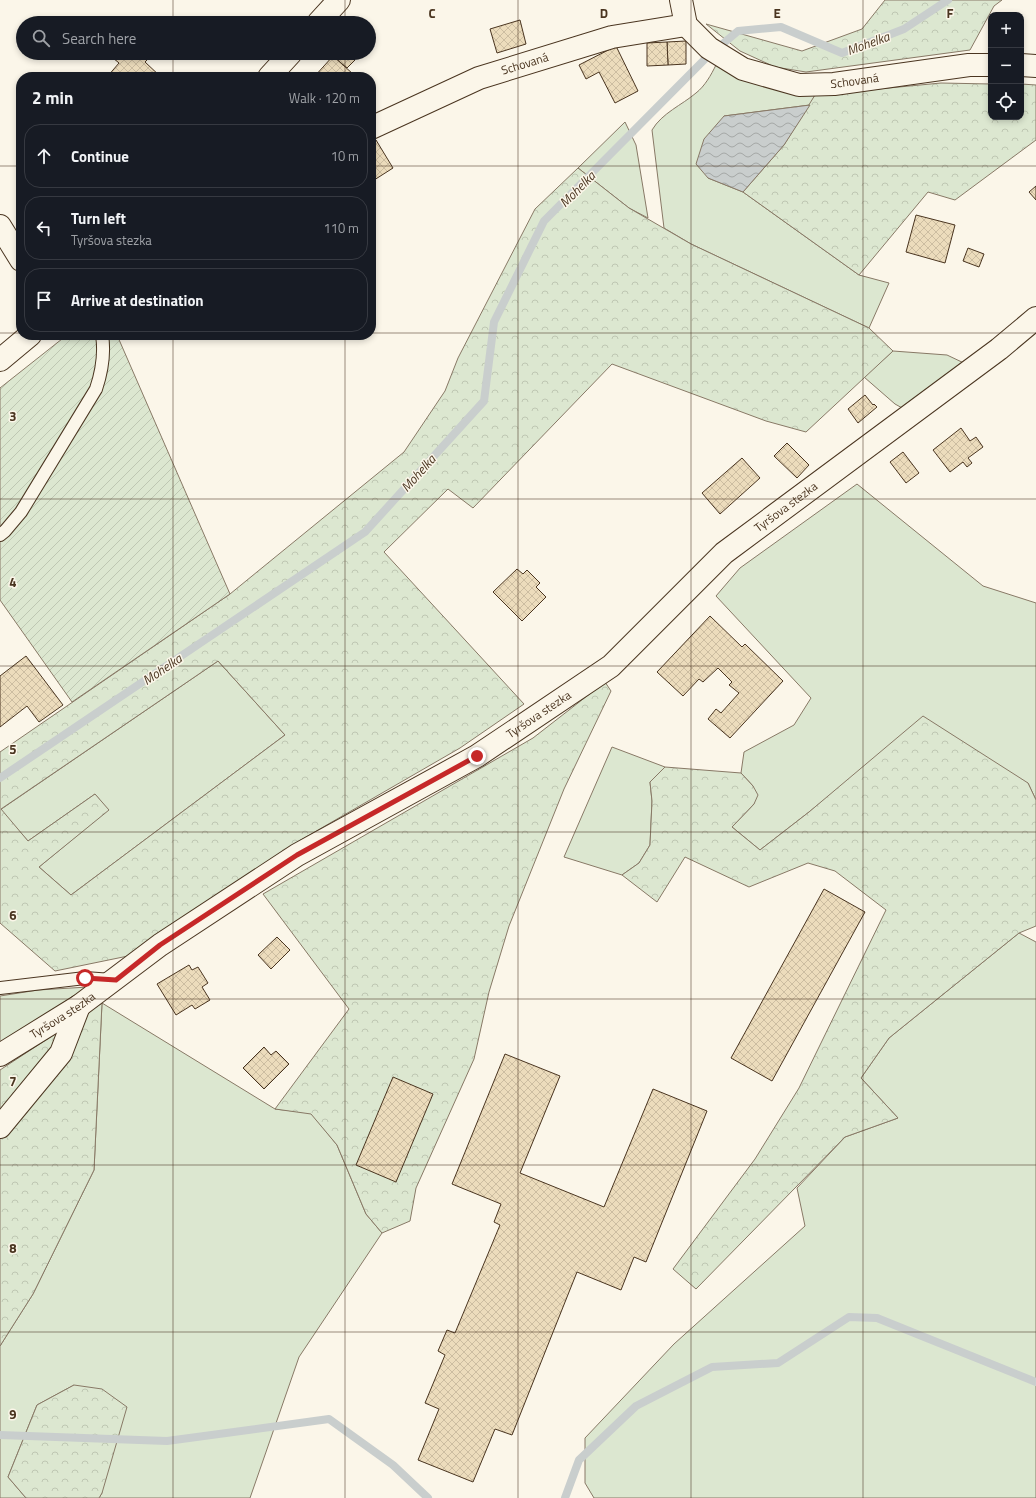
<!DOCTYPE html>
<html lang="en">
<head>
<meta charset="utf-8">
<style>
	body { margin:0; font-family:"Titillium Web",sans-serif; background:#242831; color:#f1f3f6 }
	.controls { position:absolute; right:12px; top:12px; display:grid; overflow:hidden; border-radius:8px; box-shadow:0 2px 6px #0003 }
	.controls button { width:36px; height:36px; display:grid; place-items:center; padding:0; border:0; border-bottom:1px solid #363941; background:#171b24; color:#f1f3f6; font:20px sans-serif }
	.stop { position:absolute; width:12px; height:12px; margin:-9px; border:3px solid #c62828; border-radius:50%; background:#fff }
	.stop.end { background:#c62828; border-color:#fff; box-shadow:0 1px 4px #0008 }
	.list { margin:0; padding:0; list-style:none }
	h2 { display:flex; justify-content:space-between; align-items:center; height:52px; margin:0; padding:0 16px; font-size:17px }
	h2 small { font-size:13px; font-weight:400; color:#9ea1a6 }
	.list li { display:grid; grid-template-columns:26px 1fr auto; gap:12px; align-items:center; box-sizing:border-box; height:64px; margin:0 8px 8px; padding:0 8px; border:1px solid #363941; border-radius:16px }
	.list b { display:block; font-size:15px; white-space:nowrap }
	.list p { margin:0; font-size:13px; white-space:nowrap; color:#9ea1a6 }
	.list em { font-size:13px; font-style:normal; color:#9ea1a6 }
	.icon { flex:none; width:22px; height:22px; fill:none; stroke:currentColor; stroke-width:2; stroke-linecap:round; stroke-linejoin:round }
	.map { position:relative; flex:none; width:1036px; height:1498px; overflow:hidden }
	.search { position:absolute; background:#171b24; box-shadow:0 2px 6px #0003; left:16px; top:16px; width:360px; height:44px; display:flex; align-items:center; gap:10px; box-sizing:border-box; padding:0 14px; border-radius:22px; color:#9ea1a6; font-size:15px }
	.panel { position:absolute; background:#171b24; box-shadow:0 2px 6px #0003; left:16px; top:72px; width:360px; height:268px; border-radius:16px }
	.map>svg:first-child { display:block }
	.grass { fill:#dce7d0; stroke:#887966 }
	.forest { fill:url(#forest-crowns); stroke:#887966; fill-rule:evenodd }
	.garden { fill:url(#garden-furrows); stroke:#887966 }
	.water { fill:url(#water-waves); stroke:#887966 }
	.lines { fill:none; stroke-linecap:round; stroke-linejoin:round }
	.stream { stroke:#c9cecd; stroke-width:8 }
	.building { fill:url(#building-cross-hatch); stroke:#4a3520 }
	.service-casing { stroke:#4a3520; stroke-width:14 }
	.minor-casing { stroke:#4a3520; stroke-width:24 }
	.tertiary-casing { stroke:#4a3520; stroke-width:24 }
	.service { stroke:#fbf6e9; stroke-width:12 }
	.minor { stroke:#fbf6e9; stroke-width:22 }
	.tertiary { stroke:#fbf6e9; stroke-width:22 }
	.route { stroke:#c62828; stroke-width:5 }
	.grid { fill:none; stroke:#4a3520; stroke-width:1; stroke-opacity:0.55 }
	.labels { text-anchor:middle; stroke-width:3; stroke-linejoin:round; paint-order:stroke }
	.street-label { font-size:12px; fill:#4a3520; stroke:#fbf6e9 }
	.water-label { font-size:13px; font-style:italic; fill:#4a3520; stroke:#fbf6e9 }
	.grid-label { font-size:13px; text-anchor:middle; font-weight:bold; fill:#4a3520; stroke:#fbf6e9; stroke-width:3; stroke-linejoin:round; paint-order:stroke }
</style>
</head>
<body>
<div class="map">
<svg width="1036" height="1498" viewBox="0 0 1036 1498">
	<defs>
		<pattern id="forest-crowns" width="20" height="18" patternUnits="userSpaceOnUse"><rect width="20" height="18" fill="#dce7d0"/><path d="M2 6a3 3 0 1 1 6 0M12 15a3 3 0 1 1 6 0" fill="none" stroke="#bec7b2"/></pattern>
		<pattern id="garden-furrows" width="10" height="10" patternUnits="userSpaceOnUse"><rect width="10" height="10" fill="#dce7d0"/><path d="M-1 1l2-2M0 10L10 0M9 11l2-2" fill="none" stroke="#bec7b2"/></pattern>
		<pattern id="water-waves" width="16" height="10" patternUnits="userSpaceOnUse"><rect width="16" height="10" fill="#c9cecd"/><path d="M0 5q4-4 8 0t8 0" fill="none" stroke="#a5a8a6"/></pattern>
		<pattern id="building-cross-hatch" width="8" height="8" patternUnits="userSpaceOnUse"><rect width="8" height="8" fill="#ecdcbc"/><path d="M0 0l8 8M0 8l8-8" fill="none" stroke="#ccbda1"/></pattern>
	</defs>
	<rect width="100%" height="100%" fill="#fbf6e9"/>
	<g class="grass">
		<path d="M716,65L815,95L810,105L724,116L708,178L743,192L859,275L889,283L869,328L691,244L664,228L652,130C662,113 682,105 696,93C705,86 711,75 716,65Z"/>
		<path d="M625,122L636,145L648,218L629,208L578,168Z"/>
		<path d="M893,351L947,355L966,364L904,409L895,404L864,377Z"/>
		<path d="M857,484L983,586L1036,603V800L1028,783L857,773L809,812L760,850L732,827L754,804L753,786L741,773L744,752L794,725L811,698L716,596L740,568Z"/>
		<path d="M218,661L285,735L71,895L39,867L108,810L95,794L28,841L0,810Z"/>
		<path d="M612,747L665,767L650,782L652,801L650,845L639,863L622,875L564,857Z"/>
		<path d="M1019,933L1036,942V1498H594L585,1483V1438L674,1344L805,1226L797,1188L845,1137L898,1118L861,1078L889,1038Z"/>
		<path d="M88,987L0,1046V996L38,990Z"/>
		<path d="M102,1003L275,1109L311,1113L337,1145L366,1214L382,1233L299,1357L250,1498H99L102,1493L74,1385L37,1405L8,1477L26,1498H0V1346L33,1294L94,1170Z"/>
	</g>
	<g class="forest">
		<path d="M885,0H1002L994,6L970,50L806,72L775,67L740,51L706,24L802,51L862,29Z"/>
		<path d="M941,83L991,84V117H1021V84L1036,85V140L955,200L928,192L859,275L743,192L784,145L815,95Z"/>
		<path d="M578,168L629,208L691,244L869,328L893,351L806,432L766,421L612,364L473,508L448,489L384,552L524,704L460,748L299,841L128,956L55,971L0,923V752L230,594L404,452L445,391L458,358L535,209ZM218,661L285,735L71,895L39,867L109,810L95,794L28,841L1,809Z"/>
		<path d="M605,682L611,691L564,789L509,926L489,992L474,1059L416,1188L410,1221L382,1233L366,1214L337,1145L311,1114L275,1109L349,1009L263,894L533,738Z"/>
		<path d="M923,716L1028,783L1036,800V926L1019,933L889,1038L861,1078L898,1118L845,1137L696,1289L673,1269L755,1159L799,1088L886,910L835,871L808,863L749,887L685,857L657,902L622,875L639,863L650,845L652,801L650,782L665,767L741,773L753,786L758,795L754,804L732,827L760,850L809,812Z"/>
		<path d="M102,1003L94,1170L33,1294L0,1346V1070Z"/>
		<path d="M74,1385L102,1389L127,1407L102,1493L99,1498H26L8,1477L37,1405Z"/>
	</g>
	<path class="garden" d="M67,335H117L230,594L72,702L0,600V388Z"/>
	<path class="water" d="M810,105L784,145L743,192L708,178L696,164L704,139L724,116Z"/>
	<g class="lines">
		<g class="stream">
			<path d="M719,47L738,31L781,27L842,53L904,29L948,0"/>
			<path d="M0,778L365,532L484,401L494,322L544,221L706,58"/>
			<path d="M0,1435L167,1441L329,1419L393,1465L428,1498"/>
			<path d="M565,1498L579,1460L636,1406L712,1367L778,1363L849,1317L877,1318L1036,1382"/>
		</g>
	</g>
	<g class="building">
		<path d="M520,20L526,44L497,53L490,29Z"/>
		<path d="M686,41V64L668,65L667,42Z"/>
		<path d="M667,42L668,65L647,66V43Z"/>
		<path d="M616,46L638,91L615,103L599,72L586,79L579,65Z"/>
		<path d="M107,53H148L151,56L145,62L161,77H107L119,63Z"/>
		<path d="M335,53H348L355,60L347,68L333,56Z"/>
		<path d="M333,56L353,74L350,77H314Z"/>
		<path d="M376,140L393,168L371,182V142Z"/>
		<path d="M1036,186V200L1029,192Z"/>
		<path d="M916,215L955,225L945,263L906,252Z"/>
		<path d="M968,248L984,254L979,267L963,261Z"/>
		<path d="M865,395L873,405L874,404L877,407L858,423L848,409Z"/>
		<path d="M961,428L970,441L976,437L983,447L968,458L972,463L967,467L963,462L950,472L933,450Z"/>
		<path d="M787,443L809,465L797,478L774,456Z"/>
		<path d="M903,452L919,473L906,483L890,462Z"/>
		<path d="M742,458L760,478L720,514L702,493Z"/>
		<path d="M517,569L523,574L527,570L540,583L536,587L546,597L522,621L493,592Z"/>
		<path d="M710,616L742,647L745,644L783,681L730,738L708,719L716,709L721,713L739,693L729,685L732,682L718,668L703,682L699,679L683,696L657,672Z"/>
		<path d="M26,656L63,705L39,722L27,706L0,727V676Z"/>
		<path d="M824,889L865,912L772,1081L731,1058Z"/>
		<path d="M277,937L290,950L271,969L258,955Z"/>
		<path d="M189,965L192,970L198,967L208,983L202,987L210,1000L195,1009L192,1005L176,1015L157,984Z"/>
		<path d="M264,1047L271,1055L276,1051L289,1064L264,1089L243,1068Z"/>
		<path d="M505,1054L560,1076L520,1173L604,1207L653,1089L707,1111L646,1262L634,1257L621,1290L577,1272L512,1435L495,1429L473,1482L418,1460L439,1409L425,1403L445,1355L438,1351L447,1330L455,1333L500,1225L494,1222L501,1204L452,1184Z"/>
		<path d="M393,1077L433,1094L396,1182L356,1165Z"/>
	</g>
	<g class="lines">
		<defs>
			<g id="service">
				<path d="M0,535L5,531L21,512L96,389C102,371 105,354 102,335"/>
				<path d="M0,988L85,978L112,980"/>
			</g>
			<g id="minor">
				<path id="s1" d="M681,0L686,25L709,48L743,69L799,85L834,84L969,65H991"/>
				<path d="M1021,65L1036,66"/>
				<path id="s2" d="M371,128L479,78L612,37L686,25"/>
				<path d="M0,226L21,260"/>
				<path id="s3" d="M0,1055L79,1006L160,945L297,855L477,756L611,666L724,553L999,349L1036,318"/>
				<path d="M0,1127L61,1053L79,1006"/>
			</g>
			<g id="tertiary">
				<path d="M318,23L339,0"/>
				<path d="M269,77L291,53"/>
				<path d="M0,360L30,335"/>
			</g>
		</defs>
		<use href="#service" class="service-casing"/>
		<use href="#minor" class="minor-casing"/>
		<use href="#tertiary" class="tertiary-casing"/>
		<use href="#service" class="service"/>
		<use href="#minor" class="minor"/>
		<use href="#tertiary" class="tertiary"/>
	</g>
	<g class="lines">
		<path class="route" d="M85,978L116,980L160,945L297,855L477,756"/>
	</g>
	<path class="grid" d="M173,0V23M345,0V23M518,0V1498M691,0V1498M863,0V1498M173,53V77M345,53V77M0,166H21M371,166H1036M0,333H21M371,333H1036M173,335V1498M345,335V1498M0,499H1036M0,666H1036M0,832H1036M0,999H1036M0,1165H1036M0,1332H1036"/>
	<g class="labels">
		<g class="street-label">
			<text dy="4" stroke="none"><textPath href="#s2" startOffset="167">Schovaná</textPath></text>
			<text dy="4" stroke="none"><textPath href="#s1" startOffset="212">Schovaná</textPath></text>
			<text dy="4" stroke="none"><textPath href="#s3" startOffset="962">Tyršova stezka</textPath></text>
			<text dy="4" stroke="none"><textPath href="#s3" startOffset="638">Tyršova stezka</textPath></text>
			<text dy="4" stroke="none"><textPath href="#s3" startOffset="74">Tyršova stezka</textPath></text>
		</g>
		<g class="water-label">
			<text transform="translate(868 43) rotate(-20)" y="5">Mohelka</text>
			<text transform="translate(577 189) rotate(-45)" y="5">Mohelka</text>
			<text transform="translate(418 473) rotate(-48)" y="5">Mohelka</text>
			<text transform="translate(162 669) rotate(-34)" y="5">Mohelka</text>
		</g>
	</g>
	<g class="grid-label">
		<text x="432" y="18">C</text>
		<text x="604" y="18">D</text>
		<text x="777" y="18">E</text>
		<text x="950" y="18">F</text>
		<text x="13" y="421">3</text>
		<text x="13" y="587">4</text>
		<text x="13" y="754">5</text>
		<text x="13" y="920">6</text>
		<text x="13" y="1086">7</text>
		<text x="13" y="1253">8</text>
		<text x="13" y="1419">9</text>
	</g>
</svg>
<div class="controls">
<button>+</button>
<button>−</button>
<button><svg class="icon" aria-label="locate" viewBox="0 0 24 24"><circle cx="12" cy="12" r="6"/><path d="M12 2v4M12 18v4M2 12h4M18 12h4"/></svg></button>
</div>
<div class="stop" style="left:85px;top:978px"></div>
<div class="stop end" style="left:477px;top:756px"></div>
<div class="search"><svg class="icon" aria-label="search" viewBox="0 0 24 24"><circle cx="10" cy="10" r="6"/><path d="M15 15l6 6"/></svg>Search here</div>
<section class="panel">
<h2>2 min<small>Walk · 120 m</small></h2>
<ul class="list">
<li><svg class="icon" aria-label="ahead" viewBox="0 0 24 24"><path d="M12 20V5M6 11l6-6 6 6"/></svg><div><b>Continue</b></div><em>10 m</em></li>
<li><svg class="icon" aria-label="left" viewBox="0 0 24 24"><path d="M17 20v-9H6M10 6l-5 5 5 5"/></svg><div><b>Turn left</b><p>Tyršova stezka</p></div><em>110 m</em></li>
<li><svg class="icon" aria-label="arrive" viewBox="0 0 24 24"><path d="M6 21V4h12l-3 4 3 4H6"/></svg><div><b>Arrive at destination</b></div></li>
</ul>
</section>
</div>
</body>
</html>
